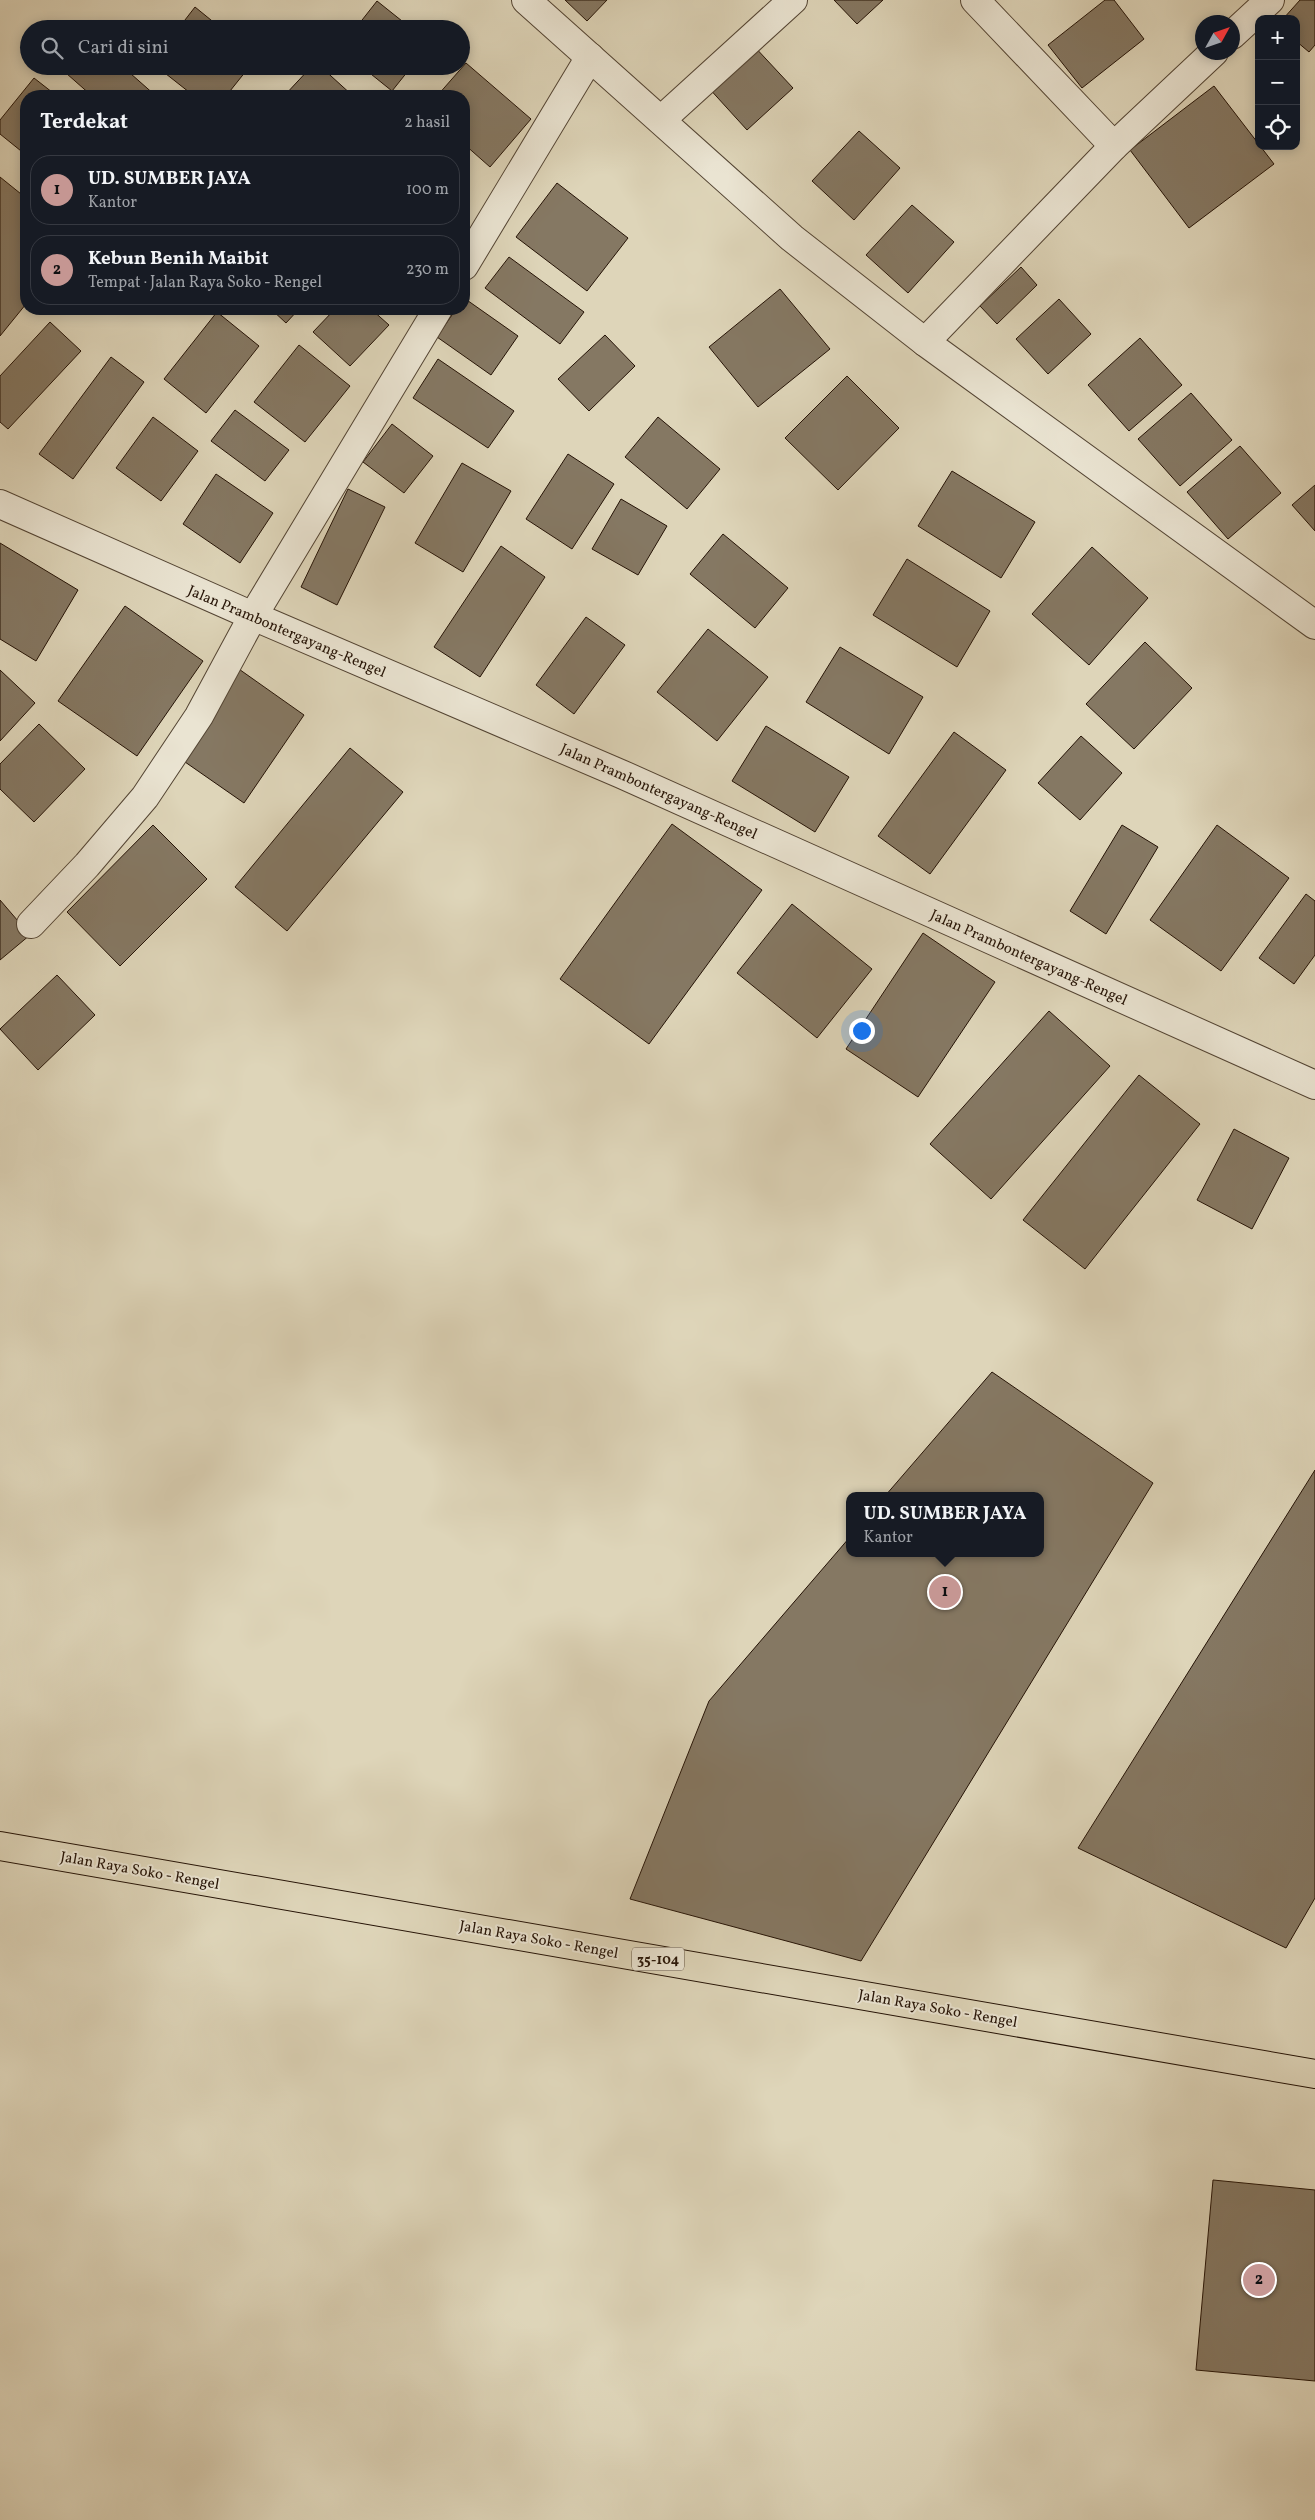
<!DOCTYPE html>
<html lang="id">
<head>
<meta charset="utf-8">
<style>
	body { margin:0; font-family:Vollkorn,serif; background:#20242c; color:#f1f3f6 }
	.controls { position:absolute; right:15px; top:15px; display:grid; overflow:hidden; border-radius:10px; box-shadow:0 2px 12px #0003 }
	.controls button { width:45px; height:45px; display:grid; place-items:center; padding:0; border:0; border-bottom:1px solid #363941; background:#171b24; color:#f1f3f6; font:25px sans-serif }
	.compass { position:absolute; left:1195px; top:15px; width:45px; height:45px; border-radius:50%; background:#171b24; box-shadow:0 2px 12px #0003; rotate:50deg }
	.you { position:absolute; left:861px; top:1030px; width:18px; height:18px; margin:-12px; border:4px solid #fff; border-radius:50%; background:#1a73e8; box-shadow:0 0 0 8px #1a73e833 }
	.badge { display:grid; place-items:center; width:32px; height:32px; border-radius:50%; background:#c59692; color:#111; font-size:16px; font-weight:700 }
	.pin { position:absolute; translate:-50% -50%; border:2px solid #fff; box-shadow:0 1px 5px #0006 }
	.popup { position:absolute; left:846px; top:1492px; width:198px; height:65px; box-sizing:border-box; display:grid; place-content:center; border-radius:10px; background:#171b24; filter:drop-shadow(0 1px 4px #0005); font-size:16px; white-space:nowrap; color:#9ea1a6 }
	.popup b { font-size:19px; color:#f1f3f6 }
	.popup::after { content:''; position:absolute; left:50%; top:100%; margin-left:-10px; border:10px solid transparent; border-top-color:#171b24 }
	.list { margin:0; padding:0; list-style:none }
	h2 { display:flex; justify-content:space-between; align-items:center; height:65px; margin:0; padding:0 20px; font-size:21px }
	h2 small { font-size:16px; font-weight:400; color:#9ea1a6 }
	.list li { display:grid; grid-template-columns:32px 1fr auto; gap:15px; align-items:center; box-sizing:border-box; height:70px; margin:0 10px 10px; padding:0 10px; border:1px solid #363941; border-radius:20px }
	.list b { display:block; font-size:19px; white-space:nowrap }
	.list p { margin:0; font-size:16px; white-space:nowrap; color:#9ea1a6 }
	.list em { font-size:16px; font-style:normal; color:#9ea1a6 }
	.icon { flex:none; width:28px; height:28px; fill:none; stroke:currentColor; stroke-width:2; stroke-linecap:round; stroke-linejoin:round }
	.map { position:relative; flex:none; width:1315px; height:2520px; overflow:hidden }
	.search { position:absolute; background:#171b24; box-shadow:0 2px 12px #0003; left:20px; top:20px; width:450px; height:55px; display:flex; align-items:center; gap:12px; box-sizing:border-box; padding:0 18px; border-radius:28px; color:#9ea1a6; font-size:19px }
	.panel { position:absolute; background:#171b24; box-shadow:0 2px 12px #0003; left:20px; top:90px; width:450px; height:225px; border-radius:20px }
	.map>svg:first-child { display:block }
	.building { fill:#857863; stroke:#251306 }
	.lines { fill:none; stroke-linecap:round; stroke-linejoin:round }
	.minor-casing { stroke:#534433; stroke-width:30 }
	.major-casing { stroke:#251306; stroke-width:30 }
	.minor { stroke:#eae4d2; stroke-width:28 }
	.major { stroke:#ded5b9; stroke-width:28 }
	.labels { text-anchor:middle; stroke-width:4; stroke-linejoin:round; paint-order:stroke }
	.shield { fill:#eae4d2; stroke:#605243; stroke-width:1 }
	.shield-label { font-size:14px; font-weight:bold; fill:#251306 }
	.street-label { font-size:15px; fill:#251306; stroke:#eae4d2 }
</style>
</head>
<body>
<div class="map">
<svg width="1315" height="2520" viewBox="0 0 1315 2520">
	<rect width="100%" height="100%" fill="#ded5b9"/>
	<filter id="stains"><feTurbulence type="fractalNoise" baseFrequency=".004" numOctaves="4"/><feColorMatrix values="0 0 0 0 .2 0 0 0 0 .09 0 0 0 0 .02 0 0 0 .5 -.17"/></filter>
	<radialGradient id="worn" r=".72"><stop offset=".6" stop-color="#630" stop-opacity="0"/><stop offset="1" stop-color="#630" stop-opacity=".3"/></radialGradient>
	<g class="building">
		<path d="M565,0H607L587,21Z"/>
		<path d="M834,0H883L857,24Z"/>
		<path d="M1105,0H1114L1144,39L1082,88L1048,45Z"/>
		<path d="M1300,0H1315V45L1309,52L1296,41V19H1283Z"/>
		<path d="M377,1L412,29H355Z"/>
		<path d="M195,7L222,29H178Z"/>
		<path d="M752,44L793,88L747,130L707,86Z"/>
		<path d="M466,63L531,119L490,167L464,144V96H437Z"/>
		<path d="M58,66H122L156,96H92Z"/>
		<path d="M156,66H250L226,96H194Z"/>
		<path d="M312,66H320L353,96H284Z"/>
		<path d="M361,66H412L392,91Z"/>
		<path d="M34,78L57,96H26V155L0,134V120Z"/>
		<path d="M1214,86L1274,164L1189,228L1130,150Z"/>
		<path d="M859,131L900,168L854,220L812,181Z"/>
		<path d="M0,177L26,198V304L0,336Z"/>
		<path d="M557,183L628,238L587,291L516,237Z"/>
		<path d="M912,205L954,242L908,293L866,255Z"/>
		<path d="M509,257L584,312L560,344L485,288Z"/>
		<path d="M1021,267L1037,285L997,324L980,306Z"/>
		<path d="M780,289L830,349L758,407L709,347Z"/>
		<path d="M464,298L518,336L491,375L437,337L456,309H464Z"/>
		<path d="M1059,299L1091,334L1048,374L1016,339Z"/>
		<path d="M271,309H299L286,323Z"/>
		<path d="M335,309H371L389,325L350,366L313,332Z"/>
		<path d="M217,312L259,346L206,413L164,379Z"/>
		<path d="M50,322L81,351L8,429L0,422V376Z"/>
		<path d="M605,335L635,366L589,411L558,379Z"/>
		<path d="M1140,338L1182,385L1129,431L1088,385Z"/>
		<path d="M299,345L350,386L305,442L254,402Z"/>
		<path d="M111,357L144,382L73,479L39,454Z"/>
		<path d="M438,359L514,411L488,448L413,398Z"/>
		<path d="M847,376L899,428L838,490L785,438Z"/>
		<path d="M1191,393L1232,440L1180,486L1138,439Z"/>
		<path d="M235,410L289,450L265,481L211,441Z"/>
		<path d="M153,417L198,451L161,501L116,468Z"/>
		<path d="M658,417L720,469L687,509L625,457Z"/>
		<path d="M392,424L433,456L404,493L363,462Z"/>
		<path d="M1240,446L1281,493L1228,539L1187,492Z"/>
		<path d="M568,454L614,484L572,549L526,519Z"/>
		<path d="M462,463L511,491L463,572L415,543Z"/>
		<path d="M952,471L1035,522L1001,578L918,526Z"/>
		<path d="M216,474L273,513L240,563L183,524Z"/>
		<path d="M1315,485V531L1292,505Z"/>
		<path d="M348,489L385,507L337,605L301,587Z"/>
		<path d="M621,499L667,526L638,575L592,549Z"/>
		<path d="M723,534L788,588L755,628L690,574Z"/>
		<path d="M0,543L78,590L36,661L0,639Z"/>
		<path d="M501,546L545,577L480,677L434,647Z"/>
		<path d="M1092,547L1148,598L1089,665L1032,614Z"/>
		<path d="M907,559L990,611L957,667L873,615Z"/>
		<path d="M125,606L203,661L137,756L58,701Z"/>
		<path d="M586,617L625,645L574,714L536,685Z"/>
		<path d="M708,629L768,677L717,741L657,692Z"/>
		<path d="M1145,642L1192,688L1134,749L1086,704Z"/>
		<path d="M840,647L923,697L889,754L806,702Z"/>
		<path d="M236,667L304,715L244,803L175,755Z"/>
		<path d="M0,670L35,703L0,741Z"/>
		<path d="M39,724L85,769L34,822L0,789V764Z"/>
		<path d="M766,726L849,777L815,832L732,781Z"/>
		<path d="M954,732L1006,770L930,874L878,836Z"/>
		<path d="M1081,736L1122,773L1080,820L1038,783Z"/>
		<path d="M350,748L403,792L287,931L235,887Z"/>
		<path d="M672,824L762,890L649,1044L560,979Z"/>
		<path d="M153,825L207,879L120,966L67,912Z"/>
		<path d="M1122,825L1158,847L1106,934L1070,911Z"/>
		<path d="M1217,825L1289,878L1221,971L1150,920Z"/>
		<path d="M1306,894L1315,901V955L1294,984L1259,958Z"/>
		<path d="M0,900L30,935L0,960Z"/>
		<path d="M792,904L872,969L817,1038L737,973Z"/>
		<path d="M923,933L995,982L918,1097L846,1049Z"/>
		<path d="M57,975L95,1015L38,1070L0,1029Z"/>
		<path d="M1049,1011L1110,1066L991,1199L930,1144Z"/>
		<path d="M1139,1075L1200,1124L1085,1269L1023,1220Z"/>
		<path d="M1234,1129L1289,1158L1252,1229L1197,1200Z"/>
		<path d="M992,1372L1153,1483L861,1961L630,1899L709,1701L850,1537V1553H1040V1496H885Z"/>
		<path d="M1315,1470V1898L1286,1948L1078,1848Z"/>
		<path d="M1213,2180L1315,2190V2381L1196,2370Z"/>
	</g>
	<g class="lines">
		<defs>
			<g id="minor">
				<path d="M526,0L792,238L925,342L1315,625"/>
				<path d="M975,0L1114,146"/>
				<path d="M1232,35L1270,0"/>
				<path d="M661,120L793,0"/>
				<path d="M464,266L590,57"/>
				<path d="M925,342L1114,146L1214,52"/>
				<path d="M0,504L253,616L621,774L1315,1085"/>
				<path d="M31,924L87,865L145,797L199,716L253,616L438,309"/>
			</g>
			<path id="major" d="M0,1846L1315,2074"/>
		</defs>
		<use href="#minor" class="minor-casing"/>
		<use href="#major" class="major-casing"/>
		<use href="#minor" class="minor"/>
		<use href="#major" class="major"/>
	</g>
	<g class="labels">
		<rect class="shield" x="632" y="1947.5" width="52" height="23" rx="4"/>
		<g class="shield-label">
			<text x="658" y="1964">35-104</text>
		</g>
		<g class="street-label">
			<text transform="translate(287 631) rotate(23)" y="5">Jalan Prambontergayang-Rengel</text>
			<text transform="translate(659 791) rotate(24)" y="5">Jalan Prambontergayang-Rengel</text>
			<text transform="translate(1029 957) rotate(24)" y="5">Jalan Prambontergayang-Rengel</text>
			<text transform="translate(140 1870) rotate(10)" y="5">Jalan Raya Soko - Rengel</text>
			<text transform="translate(539 1939) rotate(10)" y="5">Jalan Raya Soko - Rengel</text>
			<text transform="translate(938 2008) rotate(10)" y="5">Jalan Raya Soko - Rengel</text>
		</g>
	</g>
	<rect width="100%" height="100%" filter="url(#stains)"/>
	<rect width="100%" height="100%" fill="url(#worn)"/>
</svg>
<div class="controls">
<button>+</button>
<button>−</button>
<button><svg class="icon" aria-label="locate" viewBox="0 0 24 24"><circle cx="12" cy="12" r="6"/><path d="M12 2v4M12 18v4M2 12h4M18 12h4"/></svg></button>
</div>
<svg class="compass" viewBox="-18 -18 36 36"><path d="M0-13l5 13h-10z" fill="#e53935"/><path d="M0 13l5-13h-10z" fill="#9ea1a6"/></svg>
<div class="you"></div>
<div class="pin badge" style="left:945px;top:1592px">1</div>
<div class="popup"><b>UD. SUMBER JAYA</b>Kantor</div>
<div class="pin badge" style="left:1259px;top:2280px">2</div>
<div class="search"><svg class="icon" aria-label="search" viewBox="0 0 24 24"><circle cx="10" cy="10" r="6"/><path d="M15 15l6 6"/></svg>Cari di sini</div>
<section class="panel">
<h2>Terdekat<small>2 hasil</small></h2>
<ul class="list">
<li><span class="badge">1</span><div><b>UD. SUMBER JAYA</b><p>Kantor</p></div><em>100 m</em></li>
<li><span class="badge">2</span><div><b>Kebun Benih Maibit</b><p>Tempat · Jalan Raya Soko - Rengel</p></div><em>230 m</em></li>
</ul>
</section>
</div>
</body>
</html>
